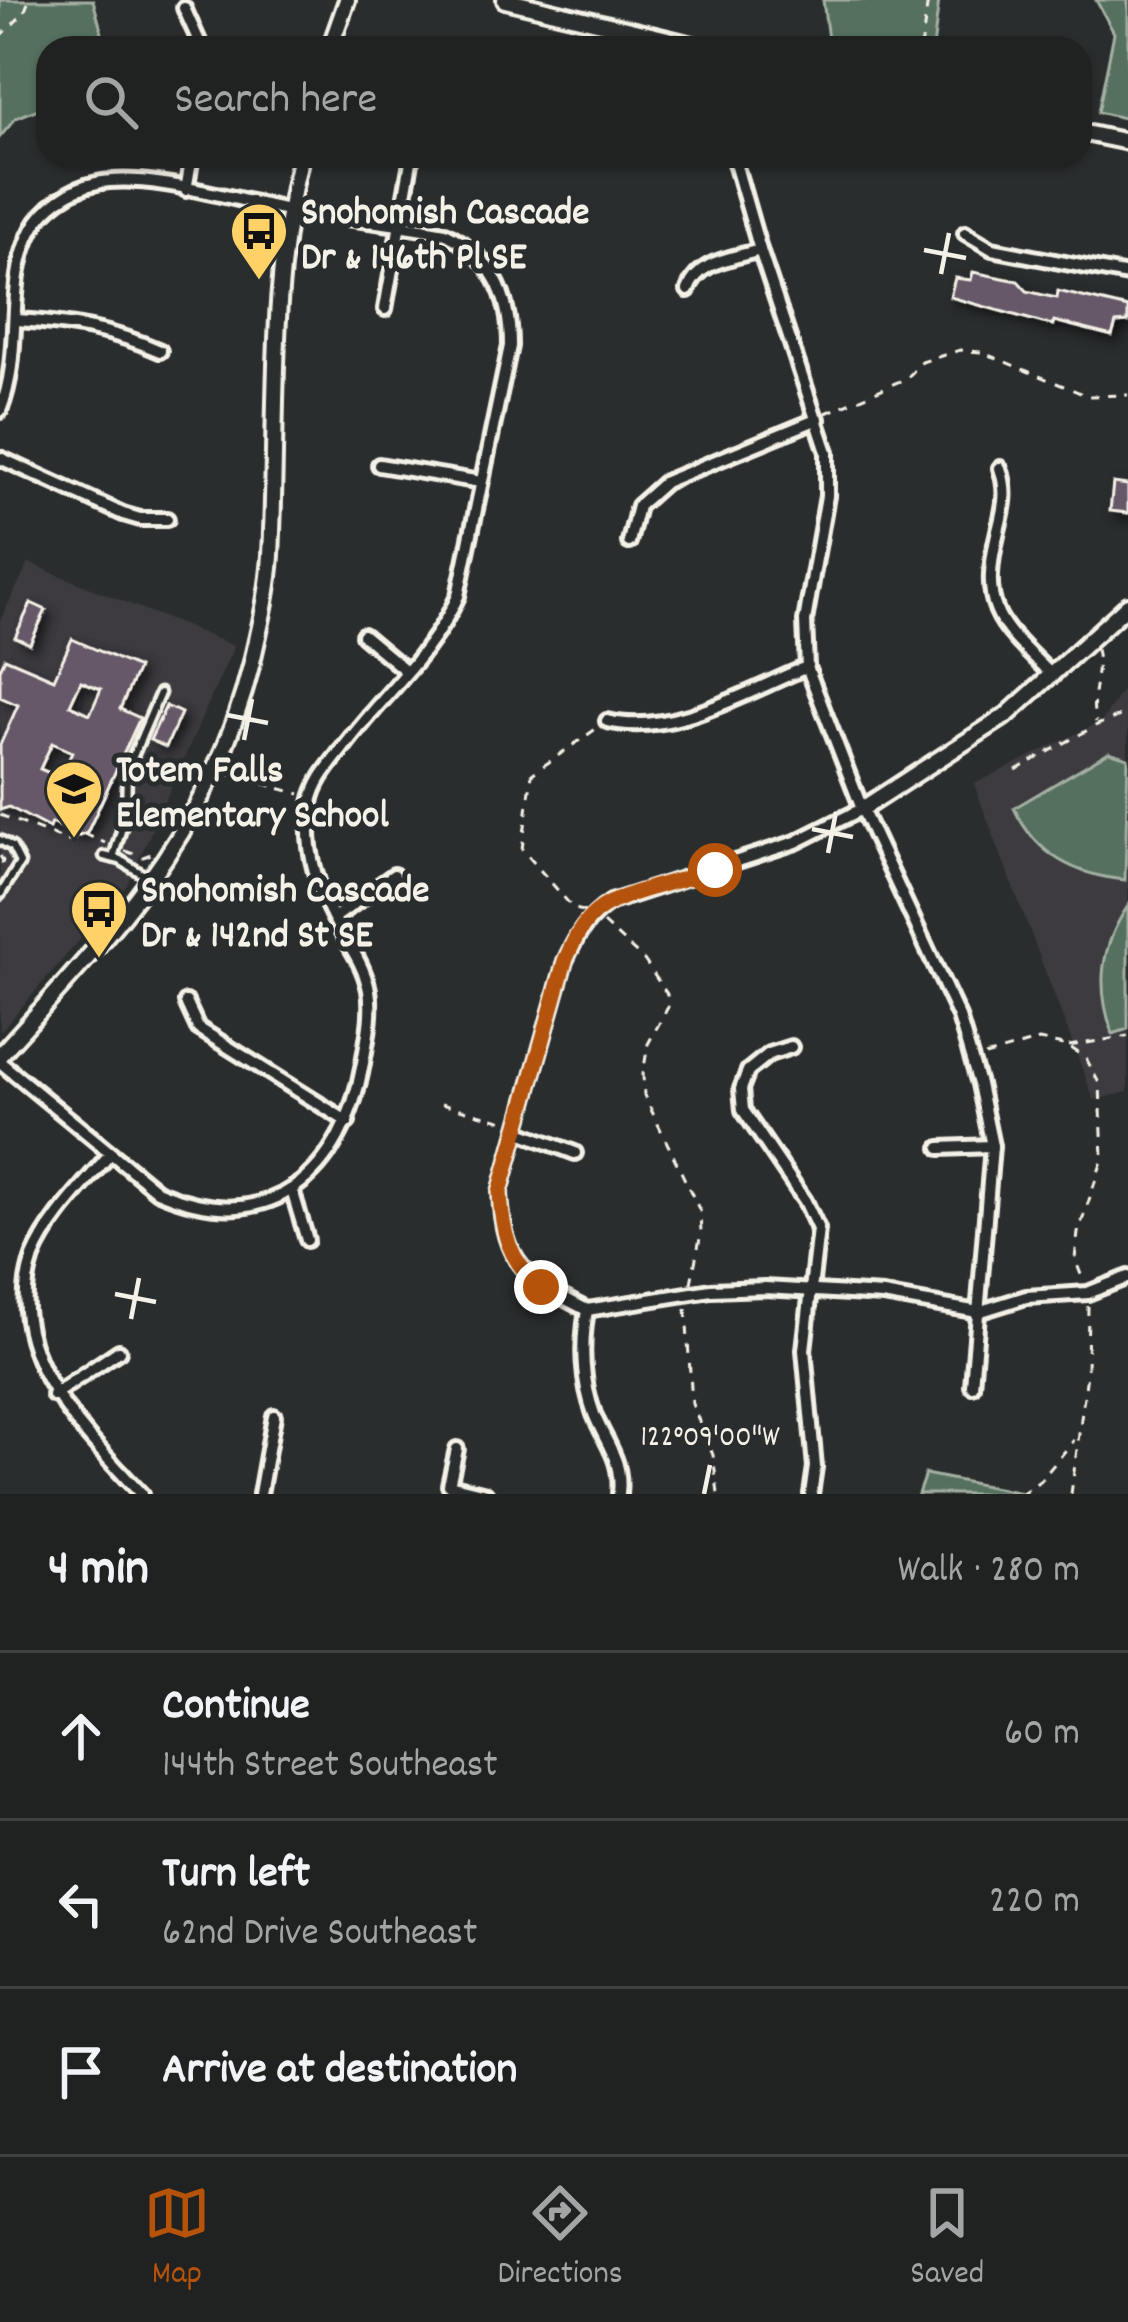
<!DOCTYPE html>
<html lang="en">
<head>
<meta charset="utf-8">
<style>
	body { margin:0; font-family:Dekko,sans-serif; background:#282a2a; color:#f1f3f6 }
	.stop { position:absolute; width:36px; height:36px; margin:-27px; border:9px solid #b45309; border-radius:50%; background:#fff }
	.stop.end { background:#b45309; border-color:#fff; box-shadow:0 3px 12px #0008 }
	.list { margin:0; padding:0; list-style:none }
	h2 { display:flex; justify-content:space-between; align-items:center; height:156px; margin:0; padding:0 48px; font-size:51px }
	h2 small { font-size:39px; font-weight:400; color:#a2a4a5 }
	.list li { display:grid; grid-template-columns:78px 1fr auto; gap:36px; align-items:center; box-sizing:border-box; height:168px; padding:0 48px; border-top:3px solid #3d3f40 }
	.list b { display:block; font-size:45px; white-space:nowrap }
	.list p { margin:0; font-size:39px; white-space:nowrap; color:#a2a4a5 }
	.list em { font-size:39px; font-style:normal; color:#a2a4a5 }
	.icon { flex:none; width:66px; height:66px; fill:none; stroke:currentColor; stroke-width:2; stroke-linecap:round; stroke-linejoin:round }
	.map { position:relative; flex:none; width:1128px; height:1494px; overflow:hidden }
	.search { position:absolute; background:#202222; box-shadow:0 3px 9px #0004; left:36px; right:36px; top:36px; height:132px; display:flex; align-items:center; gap:30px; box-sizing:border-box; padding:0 42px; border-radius:36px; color:#a2a4a5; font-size:45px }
	.sheet { height:660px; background:#202222 }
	nav { display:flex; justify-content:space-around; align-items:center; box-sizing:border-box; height:168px; border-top:3px solid #3d3f40; background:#202222; font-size:33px; color:#a2a4a5 }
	nav a { display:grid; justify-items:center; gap:6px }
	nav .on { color:#b45309 }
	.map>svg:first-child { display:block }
	.built { fill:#3c3a3f }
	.green { fill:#556f5e; stroke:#a4b0a3; stroke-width:3 }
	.building { fill:#665967; stroke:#f4f1e8; stroke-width:3; fill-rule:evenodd; filter:url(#shadow) }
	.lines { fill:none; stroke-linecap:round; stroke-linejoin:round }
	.service-casing { stroke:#f4f1e8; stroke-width:15 }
	.minor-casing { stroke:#f4f1e8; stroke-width:20 }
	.tertiary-casing { stroke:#f4f1e8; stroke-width:22 }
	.path { stroke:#f4f1e8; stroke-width:3; stroke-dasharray:9 9; stroke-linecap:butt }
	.service { stroke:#2a2d2e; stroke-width:6 }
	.minor { stroke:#2a2d2e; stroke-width:10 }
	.tertiary { stroke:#2a2d2e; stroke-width:14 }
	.route { stroke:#b45309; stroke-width:15 }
	.ticks { fill:none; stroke:#f4f1e8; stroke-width:4.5 }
	.labels { text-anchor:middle; stroke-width:10; stroke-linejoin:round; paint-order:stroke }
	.poi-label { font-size:39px; font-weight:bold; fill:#f4f1e8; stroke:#2a2d2e; text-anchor:start }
	.ticks-label { font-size:30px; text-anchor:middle; fill:#f4f1e8; stroke:#2a2d2e; stroke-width:10; stroke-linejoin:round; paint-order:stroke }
</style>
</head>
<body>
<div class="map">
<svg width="1128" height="1494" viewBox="0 0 1128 1494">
	<defs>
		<filter id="shadow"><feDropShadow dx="5.5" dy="5.5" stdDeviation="6" flood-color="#0009"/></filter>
	</defs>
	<rect width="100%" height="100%" fill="#2a2d2e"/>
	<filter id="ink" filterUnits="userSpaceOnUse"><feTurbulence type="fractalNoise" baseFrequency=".00833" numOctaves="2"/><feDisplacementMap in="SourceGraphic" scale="24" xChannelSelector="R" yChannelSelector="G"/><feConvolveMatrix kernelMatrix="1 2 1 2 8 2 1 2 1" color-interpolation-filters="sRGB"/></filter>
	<g filter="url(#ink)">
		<g class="built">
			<path d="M29,563L234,646L128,884L0,1032V620Z"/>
			<path d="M1128,681V1092L1094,1100L974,784L1102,721Z"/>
		</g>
		<g class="green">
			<path d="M0,0H93L106,48H48V105L16,118L0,137Z"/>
			<path d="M823,0H939L933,48H829Z"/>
			<path d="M1096,0H1128V119L1098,112L1114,33Z"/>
			<path d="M1109,752L1128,758L1125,880C1075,875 1036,855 1014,808Z"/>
			<path d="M1128,906V1029L1113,1034C1096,988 1100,947 1128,906Z"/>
			<path d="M925,1474L1027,1494H918Z"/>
		</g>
		<g class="building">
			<path d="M973,272L1018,281L1027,291L1047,296L1057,298L1058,291L1128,308V322L1116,323L1112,336L1054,321L1053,325L1043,323L950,297L955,278L971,280Z"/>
			<path d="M1113,483L1128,485V513L1110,511Z"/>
			<path d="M31,603L46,610L30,644L15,637Z"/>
			<path d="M72,639L138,668L120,709L140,718L87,833L79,836L51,823L49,828L9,807L0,810V745L18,705L0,697V669L5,658L54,679ZM81,681L101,689L90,714L70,705ZM52,743L72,752L61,778L40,769Z"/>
			<path d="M166,706L181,713L166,747L150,740Z"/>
		</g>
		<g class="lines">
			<defs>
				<g id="service">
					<path d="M0,840L12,847L20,863L0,895"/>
					<path d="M104,856L120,860L149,878"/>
					<path d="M113,858L126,814L127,770L160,693"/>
				</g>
				<g id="minor">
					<path d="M184,8L202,48"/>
					<path d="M733,156L760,250L827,452V496L805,621L807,667L862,809L959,1017L979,1084L992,1146L972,1386"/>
					<path d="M186,190L192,156"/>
					<path d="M965,233L992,249L1128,275"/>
					<path d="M688,290C699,260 731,259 760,250"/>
					<path d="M385,309L412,156"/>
					<path d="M17,320C68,323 113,330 160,351"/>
					<path d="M0,411C24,351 4,283 32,230C44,207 71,188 97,183C149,172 236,201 289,210C341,218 393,223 445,233C492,257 510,294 510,346L458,596C433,653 380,698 343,748C330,765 315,781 311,803C304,842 315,882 333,917C346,942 363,961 369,990C373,1014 367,1039 363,1063C343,1174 270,1240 157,1191L0,1062"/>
					<path d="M0,458L123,514L140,519H167"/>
					<path d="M379,465L481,482"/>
					<path d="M1000,468C1008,492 1004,507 998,531C979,609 998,623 1053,676"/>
					<path d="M629,542L638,506L665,482L818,419"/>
					<path d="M363,635L405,670"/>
					<path d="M607,721C673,737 745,692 807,667"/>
					<path d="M334,918L394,875"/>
					<path d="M186,1002L198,1028L348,1122"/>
					<path d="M791,1047L769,1054L748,1071L741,1089L743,1110L805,1201L818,1229L804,1350L815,1467L811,1494"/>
					<path d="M517,1131L575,1153"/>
					<path d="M940,1148L992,1146"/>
					<path d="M110,1154C83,1186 49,1219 33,1257C0,1352 83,1432 141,1494"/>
					<path d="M292,1190L307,1240"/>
					<path d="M587,1310C526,1279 503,1265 500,1192L565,961C577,935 587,918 611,902L796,842L862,809"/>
					<path d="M587,1310L711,1290L765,1288L883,1295L978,1312L1026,1297L1088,1293L1128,1277"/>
					<path d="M587,1310C581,1344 582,1381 594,1414C606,1444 623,1460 619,1494"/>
					<path d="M53,1395L119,1351"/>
					<path d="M457,1449L449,1485L486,1494"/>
					<path d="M260,1494L274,1416"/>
				</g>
				<g id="tertiary">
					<path d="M505,0L705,48"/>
					<path d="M330,48L347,0"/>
					<path d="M1080,132L1128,142"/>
					<path d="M862,809L1007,715L1128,605"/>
					<path d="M0,1055C114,928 210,834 252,662C260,627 269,591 271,555C278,421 268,287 301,156"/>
				</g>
			</defs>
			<use href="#service" class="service-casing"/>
			<use href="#minor" class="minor-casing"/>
			<use href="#tertiary" class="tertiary-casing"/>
			<g class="path">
				<path d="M0,37L24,13L29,0"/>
				<path d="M921,48L928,0"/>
				<path d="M826,413L907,378L922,362L960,350L981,352L1088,396L1128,395"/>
				<path d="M1096,649C1102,674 1088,697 1096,722"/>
				<path d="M1016,770L1097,725L1128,713"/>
				<path d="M228,774L300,794"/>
				<path d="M0,815L68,841L87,835L105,843"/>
				<path d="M125,851L143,857L154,853"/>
				<path d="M0,856L3,861L0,868"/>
				<path d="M585,912L573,908L522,849L532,774L600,726"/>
				<path d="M603,923L644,960L667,994L668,1007L648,1044L643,1074L644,1095L700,1211L701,1233L691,1283"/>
				<path d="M1069,1046L1128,1036"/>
				<path d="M985,1056L1039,1040L1068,1046L1086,1058L1100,1085L1103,1158L1078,1233L1075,1259L1083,1280"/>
				<path d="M441,1104L508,1122"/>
				<path d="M686,1309L692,1404L713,1455L718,1494"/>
				<path d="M1021,1494L1041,1480L1074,1440"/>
				<path d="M1071,1494L1087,1374L1088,1306"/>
			</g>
			<use href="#service" class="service"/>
			<use href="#minor" class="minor"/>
			<use href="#tertiary" class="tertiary"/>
		</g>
	</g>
	<g class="lines" filter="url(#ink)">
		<path class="route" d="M541,1287C509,1262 502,1232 500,1192L565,961C573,943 580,925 596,912C623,891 681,881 715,870"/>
	</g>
	<path class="ticks" d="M924,250L966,258M941,274L949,233M227,715L268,723M244,740L252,699M812,829L853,837M828,853L836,812M115,1294L156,1302M131,1319L139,1278M704,1494L710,1465"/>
	<defs>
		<symbol id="bus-pin" viewBox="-11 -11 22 30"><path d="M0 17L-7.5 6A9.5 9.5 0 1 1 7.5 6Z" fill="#ffd166" stroke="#2a2d2e"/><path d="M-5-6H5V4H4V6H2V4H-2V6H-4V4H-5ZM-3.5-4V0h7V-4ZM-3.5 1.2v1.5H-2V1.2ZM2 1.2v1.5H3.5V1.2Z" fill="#111"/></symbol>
		<symbol id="school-pin" viewBox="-11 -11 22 30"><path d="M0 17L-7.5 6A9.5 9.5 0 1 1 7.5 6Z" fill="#ffd166" stroke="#2a2d2e"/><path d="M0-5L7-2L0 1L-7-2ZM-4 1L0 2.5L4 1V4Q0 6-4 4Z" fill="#111"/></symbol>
	</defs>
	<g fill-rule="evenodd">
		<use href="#bus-pin" x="226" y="198" width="66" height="90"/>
		<use href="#school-pin" x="41" y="756" width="66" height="90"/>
		<use href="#bus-pin" x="66" y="876" width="66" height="90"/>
	</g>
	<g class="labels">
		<g class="poi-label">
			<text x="301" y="223">Snohomish Cascade<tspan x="301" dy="45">Dr &amp; 146th Pl SE</tspan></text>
			<text x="116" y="781">Totem Falls<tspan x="116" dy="45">Elementary School</tspan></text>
			<text x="141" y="901">Snohomish Cascade<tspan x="141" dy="45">Dr &amp; 142nd St SE</tspan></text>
		</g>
	</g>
	<g class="ticks-label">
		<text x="710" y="1445">122°09'00"W</text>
	</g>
</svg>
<div class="stop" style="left:715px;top:870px"></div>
<div class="stop end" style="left:541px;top:1287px"></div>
<div class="search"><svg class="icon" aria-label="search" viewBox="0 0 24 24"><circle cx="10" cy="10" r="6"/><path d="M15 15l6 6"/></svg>Search here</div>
</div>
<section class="sheet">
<h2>4 min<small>Walk · 280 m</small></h2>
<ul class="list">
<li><svg class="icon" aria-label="ahead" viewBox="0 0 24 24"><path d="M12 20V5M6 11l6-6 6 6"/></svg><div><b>Continue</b><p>144th Street Southeast</p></div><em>60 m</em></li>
<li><svg class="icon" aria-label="left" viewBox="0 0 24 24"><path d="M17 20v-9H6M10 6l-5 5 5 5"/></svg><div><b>Turn left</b><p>62nd Drive Southeast</p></div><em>220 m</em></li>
<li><svg class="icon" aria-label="arrive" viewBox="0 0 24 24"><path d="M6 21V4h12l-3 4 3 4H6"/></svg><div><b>Arrive at destination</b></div></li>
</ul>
</section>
<nav>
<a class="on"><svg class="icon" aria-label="map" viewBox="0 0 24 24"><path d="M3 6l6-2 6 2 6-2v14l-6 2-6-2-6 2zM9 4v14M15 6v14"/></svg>Map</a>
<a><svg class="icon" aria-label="directions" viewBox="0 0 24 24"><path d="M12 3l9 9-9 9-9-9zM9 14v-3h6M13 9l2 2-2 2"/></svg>Directions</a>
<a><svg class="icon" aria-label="saved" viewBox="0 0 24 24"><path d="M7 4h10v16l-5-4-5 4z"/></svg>Saved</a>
</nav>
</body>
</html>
